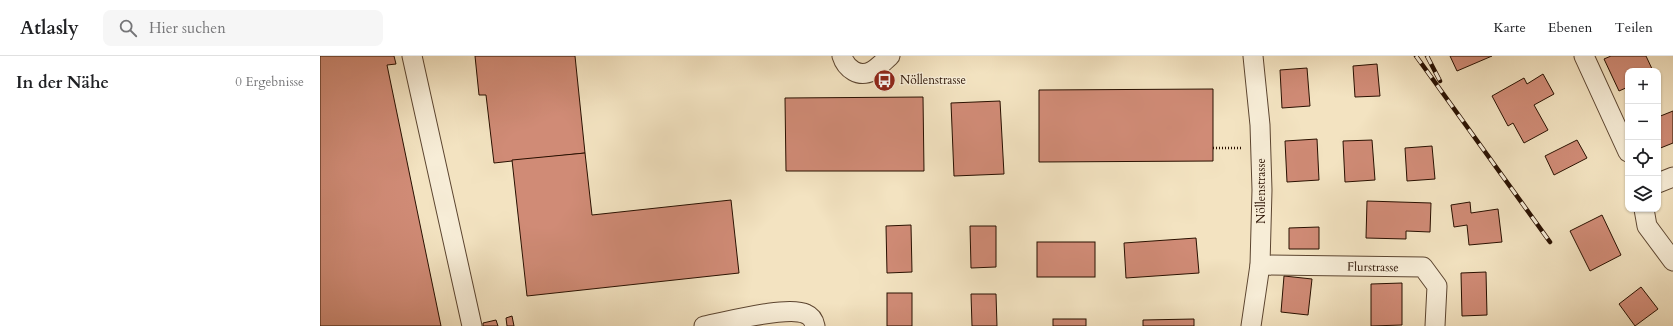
<!DOCTYPE html>
<html lang="de">
<head>
<meta charset="utf-8">
<style>
	body { margin:0; font-family:Cardo,serif; background:#f6f6f6; color:#202124 }
	.controls { position:absolute; right:12px; top:12px; display:grid; overflow:hidden; border-radius:8px; box-shadow:0 1px 3px #0004 }
	.controls button { width:36px; height:36px; display:grid; place-items:center; padding:0; border:0; border-bottom:1px solid #e0e0e0; background:#fff; color:#202124; font:20px sans-serif }
	.list { margin:0; padding:0; list-style:none }
	h2 { display:flex; justify-content:space-between; align-items:center; height:52px; margin:0; padding:0 16px; font-size:17px }
	h2 small { font-size:13px; font-weight:400; color:#757577 }
	.icon { flex:none; width:22px; height:22px; fill:none; stroke:currentColor; stroke-width:2; stroke-linecap:round; stroke-linejoin:round }
	.map { position:relative; flex:none; width:1353px; height:270px; overflow:hidden }
	header { display:flex; align-items:center; gap:24px; box-sizing:border-box; height:56px; padding:0 20px; background:#fff; border-bottom:1px solid #e0e0e0 }
	header strong { font-size:19px }
	nav { display:flex; gap:22px; margin-inline-start:auto; font-size:14px }
	.search { width:280px; height:36px; background:#f6f6f6; display:flex; align-items:center; gap:10px; box-sizing:border-box; padding:0 14px; border-radius:8px; color:#757577; font-size:15px }
	main { display:flex }
	aside { flex:1; background:#fff }
	.map>svg:first-child { display:block }
	.building { fill:#d08b76; stroke:#291000 }
	.lines { fill:none; stroke-linecap:round; stroke-linejoin:round }
	.minor-casing { stroke:#5c4530; stroke-width:21 }
	.path { stroke:#291000; stroke-width:2.5; stroke-dasharray:1 2; stroke-linecap:butt }
	.minor { stroke:#f7edd7; stroke-width:19 }
	.rail-casing { stroke:#291000; stroke-width:4.5 }
	.rail { stroke:#f7edd7; stroke-width:3; stroke-dasharray:9; stroke-linecap:butt }
	.labels { text-anchor:middle; stroke-width:3; stroke-linejoin:round; paint-order:stroke }
	.poi-label { font-size:12px; fill:#291000; stroke:#f7edd7; text-anchor:start }
	.street-label { font-size:12px; fill:#291000; stroke:#f7edd7 }
</style>
</head>
<body>
<header>
<strong>Atlasly</strong>
<div class="search"><svg class="icon" aria-label="search" viewBox="0 0 24 24"><circle cx="10" cy="10" r="6"/><path d="M15 15l6 6"/></svg>Hier suchen</div>
<nav><a>Karte</a><a>Ebenen</a><a>Teilen</a></nav>
</header>
<main>
<aside>
<h2>In der Nähe<small>0 Ergebnisse</small></h2>
<ul class="list">
</ul>
</aside>
<div class="map">
<svg width="1353" height="270" viewBox="0 0 1353 270">
	<rect width="100%" height="100%" fill="#f3e3c1"/>
	<filter id="stains"><feTurbulence type="fractalNoise" baseFrequency=".005" numOctaves="4"/><feColorMatrix values="0 0 0 0 .2 0 0 0 0 .09 0 0 0 0 .02 0 0 0 .5 -.17"/></filter>
	<radialGradient id="worn" r=".72"><stop offset=".6" stop-color="#630" stop-opacity="0"/><stop offset="1" stop-color="#630" stop-opacity=".3"/></radialGradient>
	<g class="building">
		<path d="M0,0H74L76,8L67,9L121,270H0Z"/>
		<path d="M155,0H255L265,97L174,107L166,39H159Z"/>
		<path d="M1130,0H1172L1137,15Z"/>
		<path d="M1291,0H1326L1333,15H1308V31L1299,35L1284,3Z"/>
		<path d="M1057,8L1060,40L1035,41L1033,10Z"/>
		<path d="M987,12L990,50L962,52L960,14Z"/>
		<path d="M1223,18L1234,38L1214,49L1228,74L1204,87L1193,67L1188,70L1172,40L1204,22L1207,28Z"/>
		<path d="M893,33V105L719,106V34Z"/>
		<path d="M603,41L604,115H466L465,42Z"/>
		<path d="M680,45L684,118L634,120L631,47Z"/>
		<path d="M1353,55V87L1338,93V61Z"/>
		<path d="M997,83L999,124L967,126L965,85Z"/>
		<path d="M1052,84L1055,124L1025,126L1023,85Z"/>
		<path d="M1257,84L1267,102L1234,119L1225,100Z"/>
		<path d="M1112,90L1115,123L1087,125L1085,92Z"/>
		<path d="M265,97L272,159L411,144L419,217L207,240L192,104Z"/>
		<path d="M1047,145L1111,147L1110,176L1086,175V183L1046,182Z"/>
		<path d="M1150,146L1151,157L1178,153L1182,186L1149,189L1147,169L1134,171L1131,149Z"/>
		<path d="M1282,159L1301,199L1270,215L1250,175Z"/>
		<path d="M591,169L592,216L567,217L566,170Z"/>
		<path d="M650,170H676V211L651,212Z"/>
		<path d="M999,171V193H969V172Z"/>
		<path d="M876,182L879,217L806,222L804,187Z"/>
		<rect x="717" y="186" width="58" height="35"/>
		<path d="M1166,216L1167,259L1142,260L1141,217Z"/>
		<path d="M964,220L992,223L988,259L961,256Z"/>
		<path d="M1082,227V269L1051,270V228Z"/>
		<path d="M1321,231L1338,253L1315,270L1299,248Z"/>
		<rect x="567" y="237" width="25" height="33"/>
		<path d="M651,238H676L677,270H652Z"/>
		<path d="M192,260L194,270H187L186,262Z"/>
		<rect x="733" y="263" width="33" height="7"/>
		<path d="M874,263V270H823V264Z"/>
		<path d="M176,264L178,270H163V267Z"/>
	</g>
	<g class="lines">
		<defs>
			<g id="minor">
				<path d="M92,0L152,270"/>
				<path d="M522,0C526,13 539,22 552,15C559,11 564,5 570,0"/>
				<path d="M1264,0L1308,96"/>
				<path d="M1338,127L1353,121"/>
				<path d="M1324,153L1327,170L1353,205"/>
				<path d="M940,209L1103,211L1117,230L1115,270"/>
				<path d="M384,270C406,266 468,249 486,258C491,260 494,265 495,270"/>
				<path d="M931,270L940,209L942,134L940,69L933,0"/>
			</g>
		</defs>
		<use href="#minor" class="minor-casing"/>
		<path class="path" d="M893,92H922"/>
		<use href="#minor" class="minor"/>
		<defs>
			<g id="rail">
				<path d="M1096,0L1230,186"/>
				<path d="M1107,0L1120,25"/>
			</g>
		</defs>
		<use href="#rail" class="rail-casing"/>
		<use href="#rail" class="rail"/>
	</g>
	<defs>
		<symbol id="bus-disc" viewBox="-11 -11 22 22"><circle r="9.5" fill="#8f2418" stroke="#f7edd7"/><path d="M-5-6H5V4H4V6H2V4H-2V6H-4V4H-5ZM-3.5-4V0h7V-4ZM-3.5 1.2v1.5H-2V1.2ZM2 1.2v1.5H3.5V1.2Z" fill="#fff"/></symbol>
	</defs>
	<g fill-rule="evenodd">
		<use href="#bus-disc" x="552" y="12" width="25" height="25"/>
	</g>
	<g class="labels">
		<g class="poi-label">
			<text x="580" y="28">Nöllenstrasse</text>
		</g>
		<g class="street-label">
			<text transform="translate(941 135) rotate(-90)" y="4">Nöllenstrasse</text>
			<text transform="translate(1053 211) rotate(1)" y="4">Flurstrasse</text>
		</g>
	</g>
	<rect width="100%" height="100%" filter="url(#stains)"/>
	<rect width="100%" height="100%" fill="url(#worn)"/>
</svg>
<div class="controls">
<button>+</button>
<button>−</button>
<button><svg class="icon" aria-label="locate" viewBox="0 0 24 24"><circle cx="12" cy="12" r="6"/><path d="M12 2v4M12 18v4M2 12h4M18 12h4"/></svg></button>
<button><svg class="icon" aria-label="layers" viewBox="0 0 24 24"><path d="M12 4l9 5-9 5-9-5zM3 14l9 5 9-5"/></svg></button>
</div>
</div>
</main>
</body>
</html>
